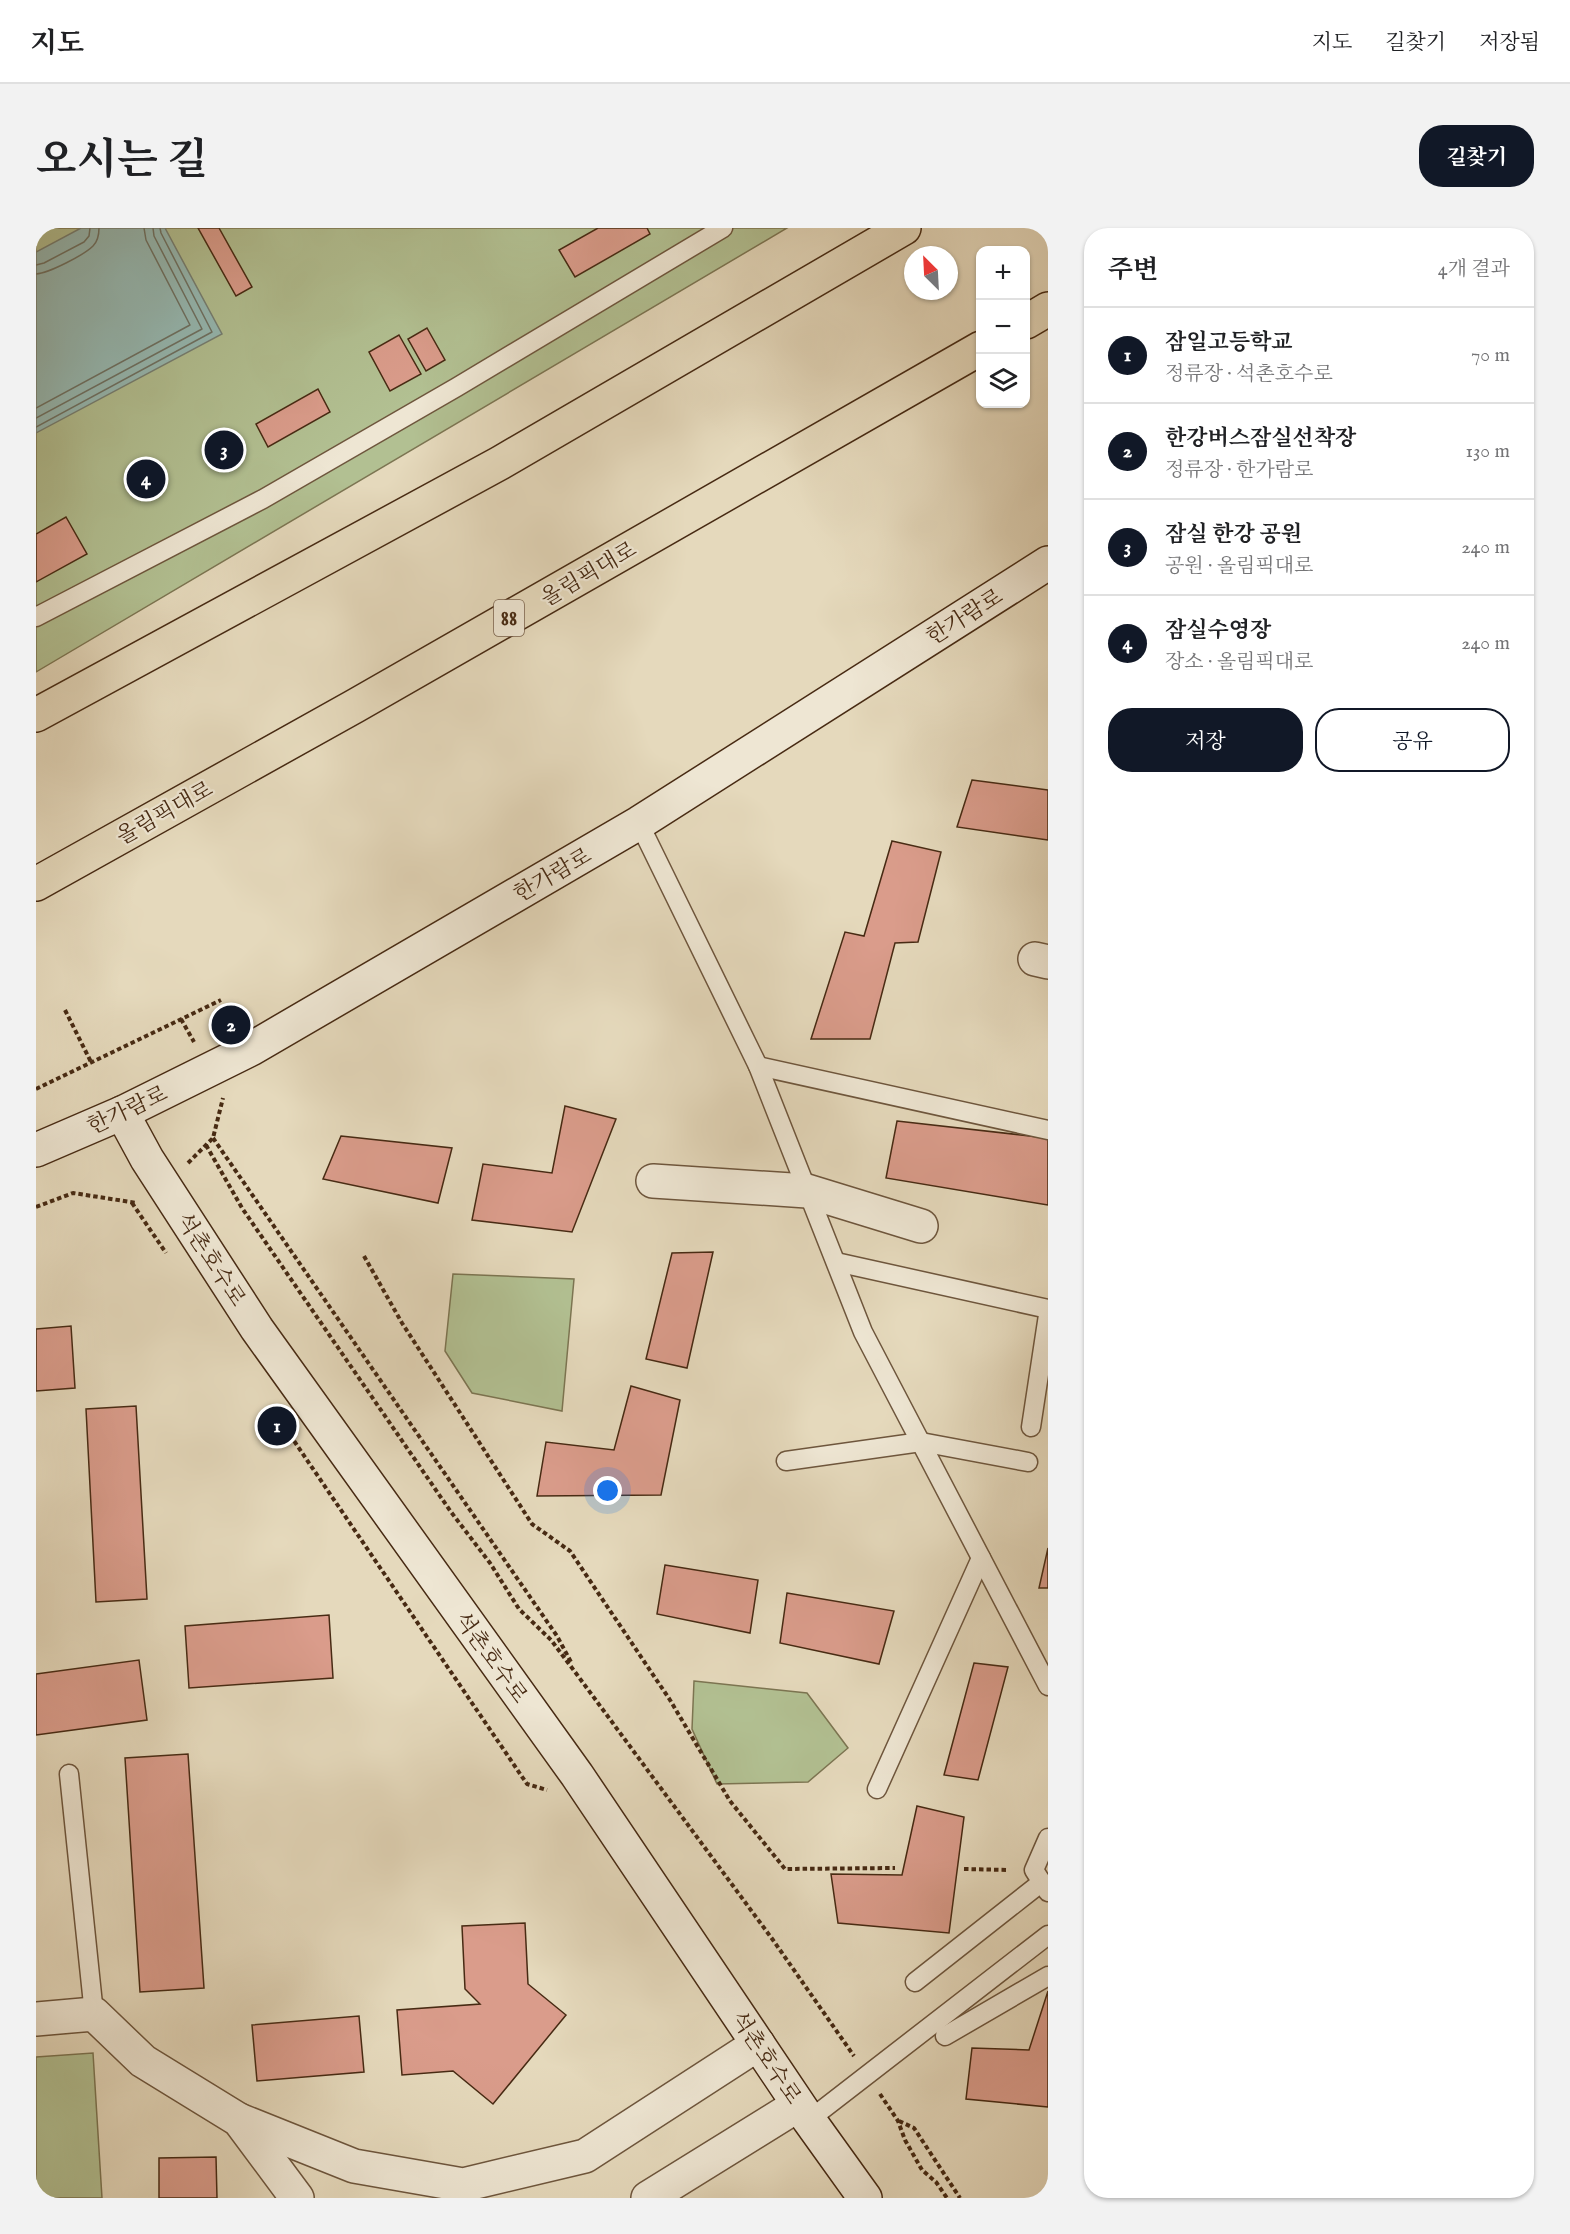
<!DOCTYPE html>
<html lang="ko">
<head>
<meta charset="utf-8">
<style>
	body { margin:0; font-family:"IM FELL English","Noto Serif KR",serif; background:#f2f2f2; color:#202124 }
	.controls { position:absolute; right:18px; top:18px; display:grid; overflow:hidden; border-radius:12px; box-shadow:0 2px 4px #0004 }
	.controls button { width:54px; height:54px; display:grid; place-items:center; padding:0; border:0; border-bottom:2px solid #e0e0e0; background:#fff; color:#202124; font:30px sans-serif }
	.compass { position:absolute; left:868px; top:18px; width:54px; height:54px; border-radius:50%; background:#fff; box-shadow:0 2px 4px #0004; rotate:336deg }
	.you { position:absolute; left:572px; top:1263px; width:21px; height:21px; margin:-15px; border:4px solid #fff; border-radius:50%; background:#1a73e8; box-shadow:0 0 0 9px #1a73e833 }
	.badge { display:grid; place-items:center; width:39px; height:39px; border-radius:50%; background:#111827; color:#fff; font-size:20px; font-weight:700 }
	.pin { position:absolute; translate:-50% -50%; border:3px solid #fff; box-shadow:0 2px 6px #0006 }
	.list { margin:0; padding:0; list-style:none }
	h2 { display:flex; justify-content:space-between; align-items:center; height:78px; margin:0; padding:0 24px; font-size:26px }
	h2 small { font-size:20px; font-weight:400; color:#757577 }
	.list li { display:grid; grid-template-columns:39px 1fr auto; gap:18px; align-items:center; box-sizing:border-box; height:96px; padding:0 24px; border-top:2px solid #e0e0e0 }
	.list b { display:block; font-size:22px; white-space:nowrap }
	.list p { margin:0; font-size:20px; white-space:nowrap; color:#757577 }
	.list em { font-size:20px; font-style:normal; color:#757577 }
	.actions { display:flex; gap:12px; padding:18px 24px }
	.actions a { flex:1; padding:14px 0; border:2px solid #111827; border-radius:24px; text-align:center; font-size:21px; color:#111827 }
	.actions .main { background:#111827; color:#fff }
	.icon { flex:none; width:33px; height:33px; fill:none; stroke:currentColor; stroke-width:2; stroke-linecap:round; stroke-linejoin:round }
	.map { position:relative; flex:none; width:1012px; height:1970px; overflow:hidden; border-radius:24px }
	header { display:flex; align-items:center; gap:36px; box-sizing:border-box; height:84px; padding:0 30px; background:#fff; border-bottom:2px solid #e0e0e0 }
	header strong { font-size:28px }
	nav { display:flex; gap:33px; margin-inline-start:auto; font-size:21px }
	.intro { display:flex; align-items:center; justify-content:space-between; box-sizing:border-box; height:144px; padding:0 36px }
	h1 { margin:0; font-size:42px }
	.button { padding:15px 27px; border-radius:24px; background:#111827; color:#fff; font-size:21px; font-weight:700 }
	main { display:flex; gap:36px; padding:0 36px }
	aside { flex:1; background:#fff; border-radius:24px; box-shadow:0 2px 4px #0004 }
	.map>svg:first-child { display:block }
	.green { fill:#b2c092; stroke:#7c7552; stroke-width:1.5 }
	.water { fill:#96bab4; stroke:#768074; stroke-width:1.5 }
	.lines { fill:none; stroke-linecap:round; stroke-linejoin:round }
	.shore { stroke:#6e7264; stroke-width:1.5 }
	.building { fill:#da9c8b; stroke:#472a13; stroke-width:1.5 }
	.lane-casing { stroke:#6e563d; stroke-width:21 }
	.street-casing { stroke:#6e563d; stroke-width:36 }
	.secondary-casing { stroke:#472a13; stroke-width:36 }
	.highway-casing { stroke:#472a13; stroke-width:36 }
	.path { stroke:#472a13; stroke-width:4; stroke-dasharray:4.5 3; stroke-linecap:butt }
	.lane { stroke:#eee6d3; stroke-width:18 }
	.street { stroke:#eee6d3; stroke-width:33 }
	.secondary { stroke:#eee6d3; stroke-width:33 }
	.highway { stroke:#e5d9bc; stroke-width:33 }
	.labels { text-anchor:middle; stroke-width:4.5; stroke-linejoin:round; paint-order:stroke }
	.shield { fill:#eee6d3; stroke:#79624d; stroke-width:1.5 }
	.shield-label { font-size:21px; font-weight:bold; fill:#472a13 }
	.street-label { font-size:22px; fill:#472a13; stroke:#eee6d3 }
</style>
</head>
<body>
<header>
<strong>지도</strong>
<nav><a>지도</a><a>길찾기</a><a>저장됨</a></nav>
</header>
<div class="intro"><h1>오시는 길</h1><a class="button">길찾기</a></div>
<main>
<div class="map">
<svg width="1012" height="1970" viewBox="0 0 1012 1970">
	<rect width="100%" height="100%" fill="#e5d9bc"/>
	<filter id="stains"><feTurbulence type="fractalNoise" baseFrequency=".00333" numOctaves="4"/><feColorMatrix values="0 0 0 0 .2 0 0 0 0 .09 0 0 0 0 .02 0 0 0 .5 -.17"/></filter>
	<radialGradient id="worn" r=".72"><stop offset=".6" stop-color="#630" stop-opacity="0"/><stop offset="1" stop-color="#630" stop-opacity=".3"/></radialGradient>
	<g class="green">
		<path d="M0,0H751L0,444Z"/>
		<path d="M417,1046L538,1051L526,1183L436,1165L409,1123Z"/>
		<path d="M658,1453L771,1465L812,1520L772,1554L681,1556L656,1501Z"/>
		<path d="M57,1825L66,1970H0V1829Z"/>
	</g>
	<path class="water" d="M45,0H129L186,106L0,205V24Z"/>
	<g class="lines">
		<g class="shore">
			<path d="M0,37L8,35L48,14L53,8L54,0"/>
			<path d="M0,46C13,45 48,27 57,18C62,13 63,7 63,0"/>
			<path d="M0,180L154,97L110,12L108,0"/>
			<path d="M0,190L166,101L118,8L117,0"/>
			<path d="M0,199L176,104L125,5L124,0"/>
		</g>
	</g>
	<g class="building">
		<path d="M162,0H183L216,59L200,68Z"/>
		<path d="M562,0H611L614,6L539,49L523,22Z"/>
		<path d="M391,100L409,132L390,143L372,111Z"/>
		<path d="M363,107L385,146L354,163L333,124Z"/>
		<path d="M282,161L294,184L232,219L220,196Z"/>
		<path d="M30,289L51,326L0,354V306Z"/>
		<path d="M936,552L1012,562V612L921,599Z"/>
		<path d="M856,613L905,624L882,714L859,715L834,811H775L809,704L828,708Z"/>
		<path d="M529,878L580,891L536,1004L436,992L447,936L516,945Z"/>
		<path d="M861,893L1012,910V977L850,950Z"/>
		<path d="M305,908L416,920L402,975L287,951Z"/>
		<path d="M677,1024L651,1140L610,1131L636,1025Z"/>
		<path d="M35,1098L39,1160L0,1163V1101Z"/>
		<path d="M595,1158L644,1172L625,1267L501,1268L510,1214L578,1222Z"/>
		<path d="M100,1178L111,1371L60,1374L50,1181Z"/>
		<path d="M1012,1320V1360H1003Z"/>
		<path d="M629,1337L722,1352L714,1405L621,1386Z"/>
		<path d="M751,1365L858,1383L843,1436L744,1415Z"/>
		<path d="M293,1387L297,1450L153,1460L149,1398Z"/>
		<path d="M103,1432L111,1492L0,1507V1446Z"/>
		<path d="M938,1435L972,1439L942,1552L908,1547Z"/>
		<path d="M152,1526L168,1760L104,1764L89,1530Z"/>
		<path d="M881,1578L928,1589L913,1705L802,1695L795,1646L866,1647Z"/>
		<path d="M489,1695L492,1756L530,1787L457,1876L417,1843L366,1847L361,1782L444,1776L429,1761L426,1698Z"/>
		<path d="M1012,1763V1879L930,1871L936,1820L993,1822Z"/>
		<path d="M323,1788L328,1844L221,1853L216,1797Z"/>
		<path d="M180,1929L181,1970H123V1930Z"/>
	</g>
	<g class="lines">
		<defs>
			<g id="lane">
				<path d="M0,389L227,271L421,159L687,0"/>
				<path d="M603,595L722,838L827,1104L1012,1458"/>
				<path d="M722,838L1012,902"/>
				<path d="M800,1034L1012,1081"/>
				<path d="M995,1199L1012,1087"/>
				<path d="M750,1233L885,1214L992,1234"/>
				<path d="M33,1546L58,1786"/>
				<path d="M841,1561L945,1330"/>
				<path d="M1012,1610L998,1642L1012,1664"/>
				<path d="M879,1754L1006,1654"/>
				<path d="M909,1808L1012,1748"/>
				<path d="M773,1892L1012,1707"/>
			</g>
			<g id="street">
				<path d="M999,731L1012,734"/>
				<path d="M617,953L771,963L885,998"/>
				<path d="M0,1791L58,1786L107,1833L203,1892L261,1970"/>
				<path d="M203,1892L318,1938L427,1957L549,1928L722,1816"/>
				<path d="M612,1970L762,1877"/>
			</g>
			<g id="secondary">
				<path d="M86,885L111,931L221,1101L541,1547L773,1892L829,1970"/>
				<path d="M0,922L86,885L215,821L603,595L1012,335"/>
			</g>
			<g id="highway">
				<path d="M990,94L1012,81"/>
				<path d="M0,487L464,235L868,0"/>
				<path d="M0,656L319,478L945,120"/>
			</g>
		</defs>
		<use href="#lane" class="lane-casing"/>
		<use href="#street" class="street-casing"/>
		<use href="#secondary" class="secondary-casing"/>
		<use href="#highway" class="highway-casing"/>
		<g class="path">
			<path d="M29,782L55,834"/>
			<path d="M145,791L158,814"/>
			<path d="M0,861L185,772"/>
			<path d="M177,910L521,1408L536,1436"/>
			<path d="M170,917L206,980L415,1284L454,1335L483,1381L515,1412L542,1448L737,1712L818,1828"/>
			<path d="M152,935L177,910L187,870"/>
			<path d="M96,975L130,1025"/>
			<path d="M0,979L37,965L101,975"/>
			<path d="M328,1028L366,1095L496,1296L534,1323L634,1472L694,1573L749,1641L859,1640"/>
			<path d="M254,1207L491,1556L511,1562"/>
			<path d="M928,1641L973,1642"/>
			<path d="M844,1866L862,1893L869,1912L886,1942L900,1954L911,1970"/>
			<path d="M863,1893L878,1900L924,1970"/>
		</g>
		<use href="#lane" class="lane"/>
		<use href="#street" class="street"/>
		<use href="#secondary" class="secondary"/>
		<use href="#highway" class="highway"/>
	</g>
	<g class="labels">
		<rect class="shield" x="458" y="372" width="30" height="36" rx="4.5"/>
		<g class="shield-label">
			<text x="473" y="397">88</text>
		</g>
		<g class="street-label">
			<text transform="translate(552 345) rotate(-30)" y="8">올림픽대로</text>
			<text transform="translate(928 388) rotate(-32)" y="8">한가람로</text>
			<text transform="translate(128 584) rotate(-29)" y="8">올림픽대로</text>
			<text transform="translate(516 646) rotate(-30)" y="8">한가람로</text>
			<text transform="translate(91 881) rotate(-25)" y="8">한가람로</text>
			<text transform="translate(176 1031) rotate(57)" y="8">석촌호수로</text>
			<text transform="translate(456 1429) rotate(54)" y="8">석촌호수로</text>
			<text transform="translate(731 1829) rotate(56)" y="8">석촌호수로</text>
		</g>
	</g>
	<rect width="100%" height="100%" filter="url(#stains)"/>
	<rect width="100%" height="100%" fill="url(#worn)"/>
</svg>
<div class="controls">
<button>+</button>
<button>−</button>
<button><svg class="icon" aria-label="layers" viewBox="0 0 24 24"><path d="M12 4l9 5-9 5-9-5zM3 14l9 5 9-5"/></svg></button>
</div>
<svg class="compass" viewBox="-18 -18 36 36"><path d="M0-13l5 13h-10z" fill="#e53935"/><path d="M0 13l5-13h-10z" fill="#757577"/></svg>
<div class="you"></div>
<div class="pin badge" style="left:241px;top:1198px">1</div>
<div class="pin badge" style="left:195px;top:797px">2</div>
<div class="pin badge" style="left:188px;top:222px">3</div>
<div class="pin badge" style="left:110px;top:251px">4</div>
</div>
<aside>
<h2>주변<small>4개 결과</small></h2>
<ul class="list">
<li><span class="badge">1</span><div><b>잠일고등학교</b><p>정류장 · 석촌호수로</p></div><em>70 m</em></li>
<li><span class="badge">2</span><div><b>한강버스잠실선착장</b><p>정류장 · 한가람로</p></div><em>130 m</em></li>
<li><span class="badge">3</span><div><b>잠실 한강 공원</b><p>공원 · 올림픽대로</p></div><em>240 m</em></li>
<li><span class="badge">4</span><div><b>잠실수영장</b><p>장소 · 올림픽대로</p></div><em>240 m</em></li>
</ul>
<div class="actions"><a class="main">저장</a><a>공유</a></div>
</aside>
</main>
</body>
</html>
